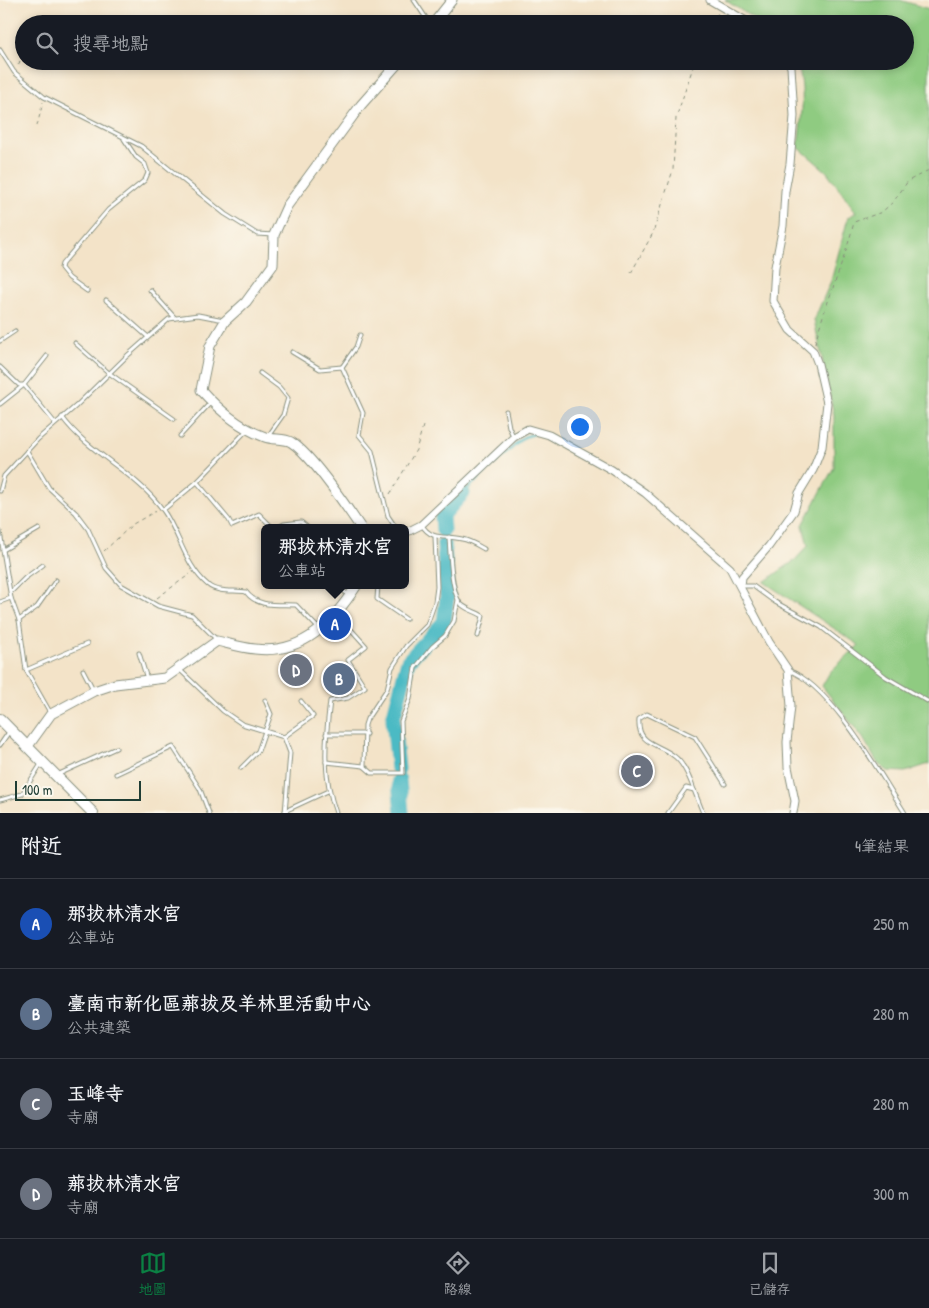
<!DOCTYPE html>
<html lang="zh-TW">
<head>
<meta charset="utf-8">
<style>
	body { margin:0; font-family:"Patrick Hand","LXGW WenKai TC",sans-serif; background:#20242c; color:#f1f3f6 }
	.scale { position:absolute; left:15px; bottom:12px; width:126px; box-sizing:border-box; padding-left:5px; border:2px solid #1f3d34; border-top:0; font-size:14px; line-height:18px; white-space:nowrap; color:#1f3d34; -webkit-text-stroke:4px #fbf7ec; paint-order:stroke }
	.you { position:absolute; left:579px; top:426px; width:18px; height:18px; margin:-12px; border:4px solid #fff; border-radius:50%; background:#1a73e8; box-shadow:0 0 0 8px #1a73e833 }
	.badge { display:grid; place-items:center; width:32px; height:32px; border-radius:50%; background:#0b8043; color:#fff; font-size:16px; font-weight:700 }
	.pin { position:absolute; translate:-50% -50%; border:2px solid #fff; box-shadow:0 1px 5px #0006 }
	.popup { position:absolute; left:261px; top:524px; width:148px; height:65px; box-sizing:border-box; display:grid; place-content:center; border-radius:8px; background:#171b24; filter:drop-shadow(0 1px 4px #0005); font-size:16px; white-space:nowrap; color:#9ea1a6 }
	.popup b { font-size:19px; color:#f1f3f6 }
	.popup::after { content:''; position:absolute; left:50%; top:100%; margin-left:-10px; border:10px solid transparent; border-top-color:#171b24 }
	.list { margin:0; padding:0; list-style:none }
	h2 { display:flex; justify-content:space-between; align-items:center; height:65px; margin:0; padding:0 20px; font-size:21px }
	h2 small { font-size:16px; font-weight:400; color:#9ea1a6 }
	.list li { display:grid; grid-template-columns:32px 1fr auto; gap:15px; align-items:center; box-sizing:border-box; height:90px; padding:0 20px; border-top:1px solid #363941 }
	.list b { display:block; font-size:19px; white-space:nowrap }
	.list p { margin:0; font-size:16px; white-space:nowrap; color:#9ea1a6 }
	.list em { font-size:16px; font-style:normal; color:#9ea1a6 }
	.icon { flex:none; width:28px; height:28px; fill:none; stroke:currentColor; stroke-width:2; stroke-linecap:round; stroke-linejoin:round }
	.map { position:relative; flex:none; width:929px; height:813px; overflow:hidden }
	.search { position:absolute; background:#171b24; box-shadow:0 2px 8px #0003; left:15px; right:15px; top:15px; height:55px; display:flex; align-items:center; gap:12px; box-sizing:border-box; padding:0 18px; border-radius:28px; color:#9ea1a6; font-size:19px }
	.sheet { height:425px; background:#171b24 }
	nav { display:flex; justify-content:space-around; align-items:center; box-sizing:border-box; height:70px; border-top:1px solid #363941; background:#171b24; font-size:14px; color:#9ea1a6 }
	nav a { display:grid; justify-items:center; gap:2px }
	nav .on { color:#0b8043 }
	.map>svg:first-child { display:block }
	.green { fill:#8fcb81; stroke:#57845a }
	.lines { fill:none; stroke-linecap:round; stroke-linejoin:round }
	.stream { stroke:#4cbac4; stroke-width:2.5 }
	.river { stroke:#4cbac4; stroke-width:15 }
	.building { fill:#e8a67a }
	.service-casing { stroke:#89907e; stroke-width:5 }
	.minor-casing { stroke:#89907e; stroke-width:9 }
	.tertiary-casing { stroke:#89907e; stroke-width:11 }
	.primary-casing { stroke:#89907e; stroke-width:12 }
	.path { stroke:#89907e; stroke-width:1; stroke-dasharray:4 4; stroke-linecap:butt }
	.service { stroke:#fff; stroke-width:3 }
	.minor { stroke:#fff; stroke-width:7 }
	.tertiary { stroke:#fff; stroke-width:9 }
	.primary { stroke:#fff; stroke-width:10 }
</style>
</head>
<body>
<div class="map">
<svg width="929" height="813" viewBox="0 0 929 813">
	<rect width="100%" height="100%" fill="#fbf7ec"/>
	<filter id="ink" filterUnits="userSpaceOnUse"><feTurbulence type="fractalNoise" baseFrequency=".02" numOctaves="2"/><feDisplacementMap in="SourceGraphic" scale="10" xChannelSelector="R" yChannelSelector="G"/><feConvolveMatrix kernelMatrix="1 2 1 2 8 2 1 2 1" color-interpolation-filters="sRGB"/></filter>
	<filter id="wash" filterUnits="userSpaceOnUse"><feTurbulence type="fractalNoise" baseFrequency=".0096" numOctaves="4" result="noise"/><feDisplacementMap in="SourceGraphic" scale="20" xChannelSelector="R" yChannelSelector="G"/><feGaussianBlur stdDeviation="1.12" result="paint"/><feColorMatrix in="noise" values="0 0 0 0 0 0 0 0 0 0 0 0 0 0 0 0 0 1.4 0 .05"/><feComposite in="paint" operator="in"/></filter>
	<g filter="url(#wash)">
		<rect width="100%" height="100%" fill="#f3e3c8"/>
		<path class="green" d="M725,0H900L929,9V764L905,772L888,771L878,764L863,738L822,686L830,672L859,645L764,582L794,561L808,546L803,525L834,467V415L814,320L831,281L848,218L856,212L827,172L798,147C801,120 807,88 796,61H905V24H762Z"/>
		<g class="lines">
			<path class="stream" d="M463,493L524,437L534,434"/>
			<g class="river">
				<path d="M443,530L442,516L463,493"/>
				<path d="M398,769L393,719L408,661L444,622L447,597L444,544"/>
				<path d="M399,780L402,813"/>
			</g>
		</g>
		<g id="blocks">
			<path class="building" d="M337,664L348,666L350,670L347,693L334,691Z"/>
		</g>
	</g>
	<g filter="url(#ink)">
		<use href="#blocks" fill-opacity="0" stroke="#89907e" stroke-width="1"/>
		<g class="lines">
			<defs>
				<g id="service">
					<path d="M414,0L430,24"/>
					<path d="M357,23L358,24"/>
					<path d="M0,50L14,72L44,97L141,146L225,214L257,234L274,235"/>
					<path d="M150,290L175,318"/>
					<path d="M87,291L69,278L61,268L62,264L108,210L145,180L148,173L145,164L136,157L124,139"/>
					<path d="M106,300L148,337"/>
					<path d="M0,341L15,331"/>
					<path d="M75,343L109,373L174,419"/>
					<path d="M292,352L320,369L342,367L363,413L359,435L372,451L388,516L396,528"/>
					<path d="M0,367L19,385H24L55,423"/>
					<path d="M342,367L356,347L360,335"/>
					<path d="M260,373L279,387L288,398L283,415L269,435"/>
					<path d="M0,404L24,385L47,356"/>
					<path d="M506,411L509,427L513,436"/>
					<path d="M62,417C90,455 136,472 163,510C180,534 185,566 208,585C217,593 235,590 246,592C258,608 278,604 296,605L318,628"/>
					<path d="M180,436L211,402"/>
					<path d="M27,451L49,488L76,513L88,529L106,568L121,585L158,606L192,615L217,640"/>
					<path d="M197,482L229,520L232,526L259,514L273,528"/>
					<path d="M0,491L4,476L38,439L76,406L127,356L169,319L198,315L224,320"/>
					<path d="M163,510L197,482L247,430"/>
					<path d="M422,525C431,541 446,535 462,539C469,540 477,545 484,549"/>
					<path d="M276,528L284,524L301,522L308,528"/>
					<path d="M0,532L11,598L19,620L26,670L51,714"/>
					<path d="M435,537L437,587L435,602L427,625L406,646L392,668L387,689L367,719L365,725L364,766L372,773H403L401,721L410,699L415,668L432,647L445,636L454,621L458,600"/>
					<path d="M449,537C450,552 451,596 462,605C468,610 477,612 483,616L478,636"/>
					<path d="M3,550L39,529"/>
					<path d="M338,585L349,596"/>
					<path d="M378,585L377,599L406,619"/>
					<path d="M741,586H753L775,602L821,627L886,677L929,702"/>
					<path d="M11,592L25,578L43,565"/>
					<path d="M0,602L11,598"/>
					<path d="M19,620L37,607L56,580"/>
					<path d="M139,653L147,679"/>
					<path d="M26,670L87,644"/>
					<path d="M83,670L94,691"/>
					<path d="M180,670L223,711L242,724L284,737L290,753L285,813"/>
					<path d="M788,670C832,686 880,774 905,813"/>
					<path d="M326,734H366"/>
					<path d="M284,737L313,716L301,701"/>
					<path d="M0,745L9,732"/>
					<path d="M326,762L364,766"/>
					<path d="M241,768L258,751L271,714L265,700"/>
					<path d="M116,774L173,747L200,789L209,813"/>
					<path d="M57,775L116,748"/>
					<path d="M694,790C690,779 684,763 674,756C658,743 637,745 639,719L647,714L695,737L725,784"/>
					<path d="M0,800L22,794L41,764"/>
					<path d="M285,811L328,791"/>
					<path d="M336,813C322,774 325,741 330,701L348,698L365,687L348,660L366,646L337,614"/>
					<path d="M668,813L686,788L694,790L703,813"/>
				</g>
				<g id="minor">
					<path d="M710,0L751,24"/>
					<path d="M405,533L421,525L514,437L528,429L549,435L612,470L645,493L730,568L769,642L788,670L791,706L787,742L788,767L795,801L793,813"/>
					<path d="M741,586L742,577L769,546L794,511L799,493L813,470L822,447L827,403L818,364L813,351L790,330L773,301L775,267L783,226L785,191L790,164L794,116L791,67L788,61"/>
				</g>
				<g id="tertiary">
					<path d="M433,24L452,0"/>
					<path d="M361,528C346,506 312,455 291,442C284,438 273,440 265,437C240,428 218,409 201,390L210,346L225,321L246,302L273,265L274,235L287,206L361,105L400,61"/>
					<path d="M28,746L51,714L94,691L115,684L165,678L217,641C230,644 242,648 255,649C303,655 333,622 357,585"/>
				</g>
				<path id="primary" d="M0,719L93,813"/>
			</defs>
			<use href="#service" class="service-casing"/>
			<use href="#minor" class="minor-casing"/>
			<use href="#tertiary" class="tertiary-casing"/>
			<use href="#primary" class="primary-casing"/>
			<g class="path">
				<path d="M41,24L44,20"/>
				<path d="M712,24L718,13"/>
				<path d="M18,65L24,55"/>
				<path d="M37,126L43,102"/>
				<path d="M631,273L653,233L673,170L676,118L695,61"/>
				<path d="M815,343C826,301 844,264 854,222L882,212L894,201L908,181L929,170"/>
				<path d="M390,494L416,450L423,426"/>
				<path d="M104,551L133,524L156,511"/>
				<path d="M157,598L190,574"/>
			</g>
			<use href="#service" class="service"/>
			<use href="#minor" class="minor"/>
			<use href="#tertiary" class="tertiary"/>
			<use href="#primary" class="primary"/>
		</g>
	</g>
</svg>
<div class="scale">100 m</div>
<div class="you"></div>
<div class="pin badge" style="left:335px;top:624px;background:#1a4fb4">A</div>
<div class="popup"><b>那拔林清水宮</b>公車站</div>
<div class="pin badge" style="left:339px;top:679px;background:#5c6f8a">B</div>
<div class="pin badge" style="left:637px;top:771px;background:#6b7280">C</div>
<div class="pin badge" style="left:296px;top:670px;background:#6b7280">D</div>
<div class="search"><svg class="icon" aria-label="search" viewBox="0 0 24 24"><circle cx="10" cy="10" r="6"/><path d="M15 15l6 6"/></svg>搜尋地點</div>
</div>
<section class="sheet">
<h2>附近<small>4筆結果</small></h2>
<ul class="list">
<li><span class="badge" style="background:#1a4fb4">A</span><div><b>那拔林清水宮</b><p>公車站</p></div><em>250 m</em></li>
<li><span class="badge" style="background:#5c6f8a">B</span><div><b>臺南市新化區𦰡拔及羊林里活動中心</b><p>公共建築</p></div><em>280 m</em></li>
<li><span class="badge" style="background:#6b7280">C</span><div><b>玉峰寺</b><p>寺廟</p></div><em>280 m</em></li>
<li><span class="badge" style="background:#6b7280">D</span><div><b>𦰡拔林清水宮</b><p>寺廟</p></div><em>300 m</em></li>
</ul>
</section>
<nav>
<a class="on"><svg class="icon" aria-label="map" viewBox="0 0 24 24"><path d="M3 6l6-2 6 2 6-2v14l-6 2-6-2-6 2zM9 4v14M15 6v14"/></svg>地圖</a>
<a><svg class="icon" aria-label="directions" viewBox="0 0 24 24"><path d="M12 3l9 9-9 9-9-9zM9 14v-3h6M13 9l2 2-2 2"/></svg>路線</a>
<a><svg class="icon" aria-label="saved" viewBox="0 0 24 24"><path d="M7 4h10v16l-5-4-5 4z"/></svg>已儲存</a>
</nav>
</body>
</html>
